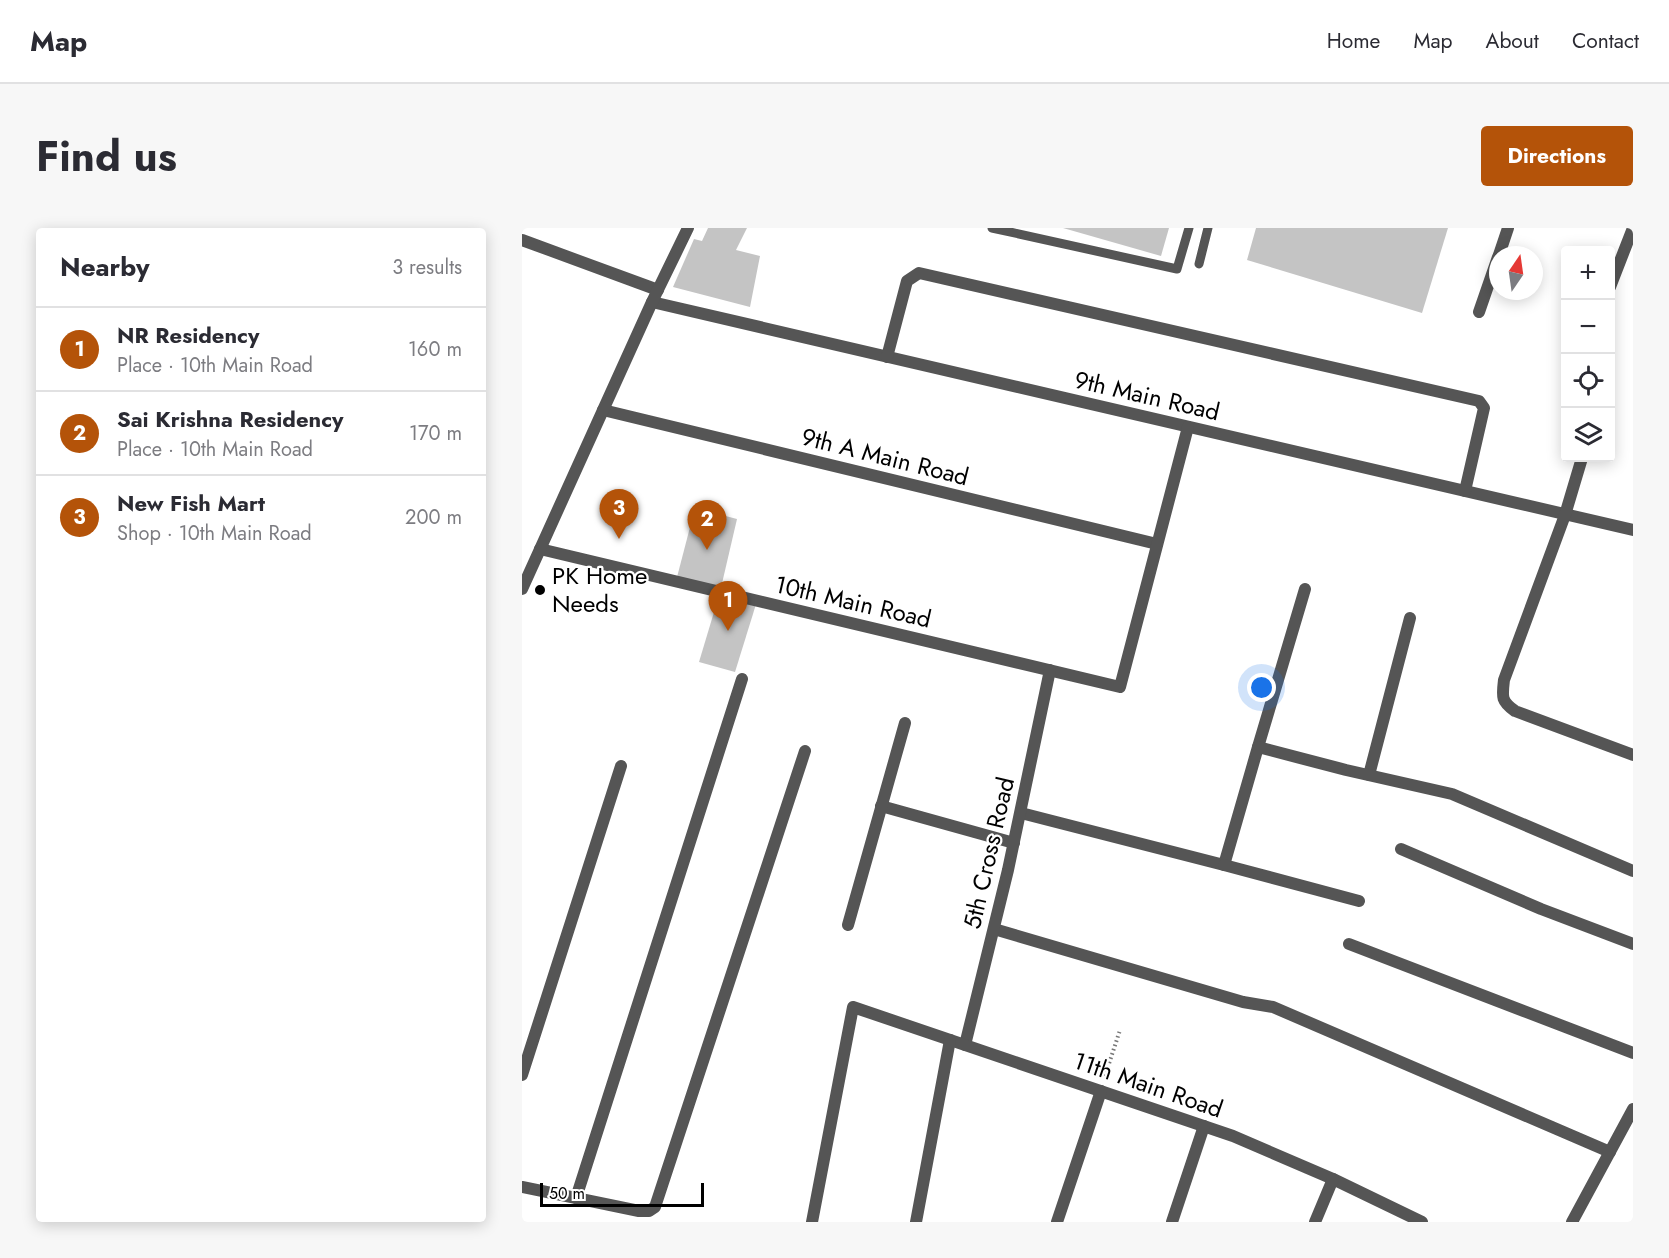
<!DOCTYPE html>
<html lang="en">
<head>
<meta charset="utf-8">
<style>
	body { margin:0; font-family:Jost,sans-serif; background:#f7f7f7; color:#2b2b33 }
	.controls { position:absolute; right:18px; top:18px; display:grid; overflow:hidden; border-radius:6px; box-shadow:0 3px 15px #0003 }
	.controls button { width:54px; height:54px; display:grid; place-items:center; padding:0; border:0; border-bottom:2px solid #e1e1e2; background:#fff; color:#2b2b33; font:30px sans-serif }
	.compass { position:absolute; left:967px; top:18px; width:54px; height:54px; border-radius:50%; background:#fff; box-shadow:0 3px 15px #0003; rotate:13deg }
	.scale { position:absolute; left:18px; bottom:15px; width:164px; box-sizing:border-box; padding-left:6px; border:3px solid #000; border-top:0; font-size:16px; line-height:21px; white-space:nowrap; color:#000; -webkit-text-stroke:4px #fff; paint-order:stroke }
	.you { position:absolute; left:740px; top:460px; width:21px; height:21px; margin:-15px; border:4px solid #fff; border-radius:50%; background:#1a73e8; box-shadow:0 0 0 9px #1a73e833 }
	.badge { display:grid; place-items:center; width:39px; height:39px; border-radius:50%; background:#b45309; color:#fff; font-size:20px; font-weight:700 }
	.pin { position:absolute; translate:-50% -50px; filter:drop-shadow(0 2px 3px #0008) }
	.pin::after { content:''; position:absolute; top:32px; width:21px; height:18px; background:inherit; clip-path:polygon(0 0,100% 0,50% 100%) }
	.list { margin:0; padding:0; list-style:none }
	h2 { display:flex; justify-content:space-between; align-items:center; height:78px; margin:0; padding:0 24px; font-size:26px }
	h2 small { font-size:20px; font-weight:400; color:#7c7c81 }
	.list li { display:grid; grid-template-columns:39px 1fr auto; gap:18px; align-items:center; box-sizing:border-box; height:84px; padding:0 24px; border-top:2px solid #e1e1e2 }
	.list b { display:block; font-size:22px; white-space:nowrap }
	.list p { margin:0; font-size:20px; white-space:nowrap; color:#7c7c81 }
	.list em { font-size:20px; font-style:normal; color:#7c7c81 }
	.icon { flex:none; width:33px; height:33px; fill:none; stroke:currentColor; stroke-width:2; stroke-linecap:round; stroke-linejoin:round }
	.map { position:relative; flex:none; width:1111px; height:994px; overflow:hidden; border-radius:6px }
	header { display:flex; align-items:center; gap:36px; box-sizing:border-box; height:84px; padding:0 30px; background:#fff; border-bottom:2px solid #e1e1e2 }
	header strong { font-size:28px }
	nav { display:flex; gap:33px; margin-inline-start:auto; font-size:21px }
	.intro { display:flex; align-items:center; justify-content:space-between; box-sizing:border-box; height:144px; padding:0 36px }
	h1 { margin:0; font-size:42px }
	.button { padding:15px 27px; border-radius:6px; background:#b45309; color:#fff; font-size:21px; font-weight:700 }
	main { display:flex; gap:36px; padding:0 36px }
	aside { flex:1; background:#fff; border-radius:6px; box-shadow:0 3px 15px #0003 }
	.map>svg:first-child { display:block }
	.building { fill:#c4c4c4 }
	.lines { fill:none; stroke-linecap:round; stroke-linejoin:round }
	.path { stroke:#777; stroke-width:4; stroke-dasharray:1.5 3; stroke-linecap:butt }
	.service { stroke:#555; stroke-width:9 }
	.minor { stroke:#555; stroke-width:12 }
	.tertiary { stroke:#555; stroke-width:12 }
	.poi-dot { fill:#000; stroke:#fff; stroke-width:2 }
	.labels { text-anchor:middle; stroke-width:4.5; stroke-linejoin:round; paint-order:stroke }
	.street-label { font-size:24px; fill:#000; stroke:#fff }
	.poi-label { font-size:24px; fill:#000; stroke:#fff; text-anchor:start }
</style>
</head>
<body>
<header>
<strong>Map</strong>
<nav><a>Home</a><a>Map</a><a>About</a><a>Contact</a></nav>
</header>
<div class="intro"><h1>Find us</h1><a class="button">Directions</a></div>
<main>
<aside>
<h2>Nearby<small>3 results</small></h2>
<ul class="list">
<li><span class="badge">1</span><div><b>NR Residency</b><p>Place · 10th Main Road</p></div><em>160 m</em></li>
<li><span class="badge">2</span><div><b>Sai Krishna Residency</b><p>Place · 10th Main Road</p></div><em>170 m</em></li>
<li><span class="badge">3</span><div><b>New Fish Mart</b><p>Shop · 10th Main Road</p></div><em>200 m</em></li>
</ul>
</aside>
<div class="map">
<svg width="1111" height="994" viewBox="0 0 1111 994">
	<rect width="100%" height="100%" fill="#fff"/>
	<g class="building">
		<path d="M186,0H225L214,22L238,28L228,79L151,59L172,11L180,13Z"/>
		<path d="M541,0H647L639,28Z"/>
		<path d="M734,0H926L900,85L725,32Z"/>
		<path d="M173,280L215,291L198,364L154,353Z"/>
		<path d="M198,364L235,373L213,444L177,434Z"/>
	</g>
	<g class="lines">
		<path class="path" d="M583,848L598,802"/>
		<g class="service">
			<path d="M470,0L655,41L667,0"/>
			<path d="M677,36L686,0"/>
		</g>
		<g class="minor">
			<path d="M0,12L136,62"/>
			<path d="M977,27L986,0"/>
			<path d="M1088,59L1111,0"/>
			<path d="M130,74L1111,302"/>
			<path d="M957,84L976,29"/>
			<path d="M365,129L385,53L397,45L957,173L962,180L943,263"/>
			<path d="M81,182L635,316"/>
			<path d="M1060,230L1043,287L982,452C980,469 979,473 993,483L1111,527"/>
			<path d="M18,321L598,459L666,199"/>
			<path d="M736,519L783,361"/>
			<path d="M847,547L888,390"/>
			<path d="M359,578L492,615"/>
			<path d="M499,585L702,637L736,519L824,542L930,566L1111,643"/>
			<path d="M879,621L1019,681L1111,716"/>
			<path d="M702,637L837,673"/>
			<path d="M326,697L383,495"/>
			<path d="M472,701L721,774L751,779L1088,924"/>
			<path d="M827,716L1111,825"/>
			<path d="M443,817L486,642L528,442"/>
			<path d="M0,847L99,538"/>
			<path d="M0,959L117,983H127L133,979L283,523"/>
			<path d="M54,970L220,451"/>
			<path d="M290,994L331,779L711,908L811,951L900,994"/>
			<path d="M394,994L428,812"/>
			<path d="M535,994L579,863"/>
			<path d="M650,994L682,898"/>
			<path d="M793,994L811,951"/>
			<path d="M1050,994L1111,881"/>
		</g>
		<path class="tertiary" d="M0,361L130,74L166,0"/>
	</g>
	<circle class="poi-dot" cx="18" cy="362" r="6"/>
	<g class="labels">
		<g class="street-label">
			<text transform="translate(625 168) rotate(13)" y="8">9th Main Road</text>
			<text transform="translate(363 229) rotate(14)" y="8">9th A Main Road</text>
			<text transform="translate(331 374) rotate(13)" y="8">10th Main Road</text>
			<text transform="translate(467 625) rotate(-77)" y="8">5th Cross Road</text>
			<text transform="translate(626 857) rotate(19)" y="8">11th Main Road</text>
		</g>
		<g class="poi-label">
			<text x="30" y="356">PK Home<tspan x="30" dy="28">Needs</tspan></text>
		</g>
	</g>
</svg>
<div class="controls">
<button>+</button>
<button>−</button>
<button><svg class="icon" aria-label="locate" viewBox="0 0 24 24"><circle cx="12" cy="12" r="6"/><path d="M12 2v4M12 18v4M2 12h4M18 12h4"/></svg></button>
<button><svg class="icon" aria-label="layers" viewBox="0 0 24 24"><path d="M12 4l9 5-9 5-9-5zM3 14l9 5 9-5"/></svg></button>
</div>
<svg class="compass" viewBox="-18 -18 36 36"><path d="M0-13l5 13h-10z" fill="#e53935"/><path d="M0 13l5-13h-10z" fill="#7c7c81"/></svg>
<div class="scale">50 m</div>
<div class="you"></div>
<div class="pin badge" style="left:206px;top:403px">1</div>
<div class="pin badge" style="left:185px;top:322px">2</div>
<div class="pin badge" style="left:97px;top:311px">3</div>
</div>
</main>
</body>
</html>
